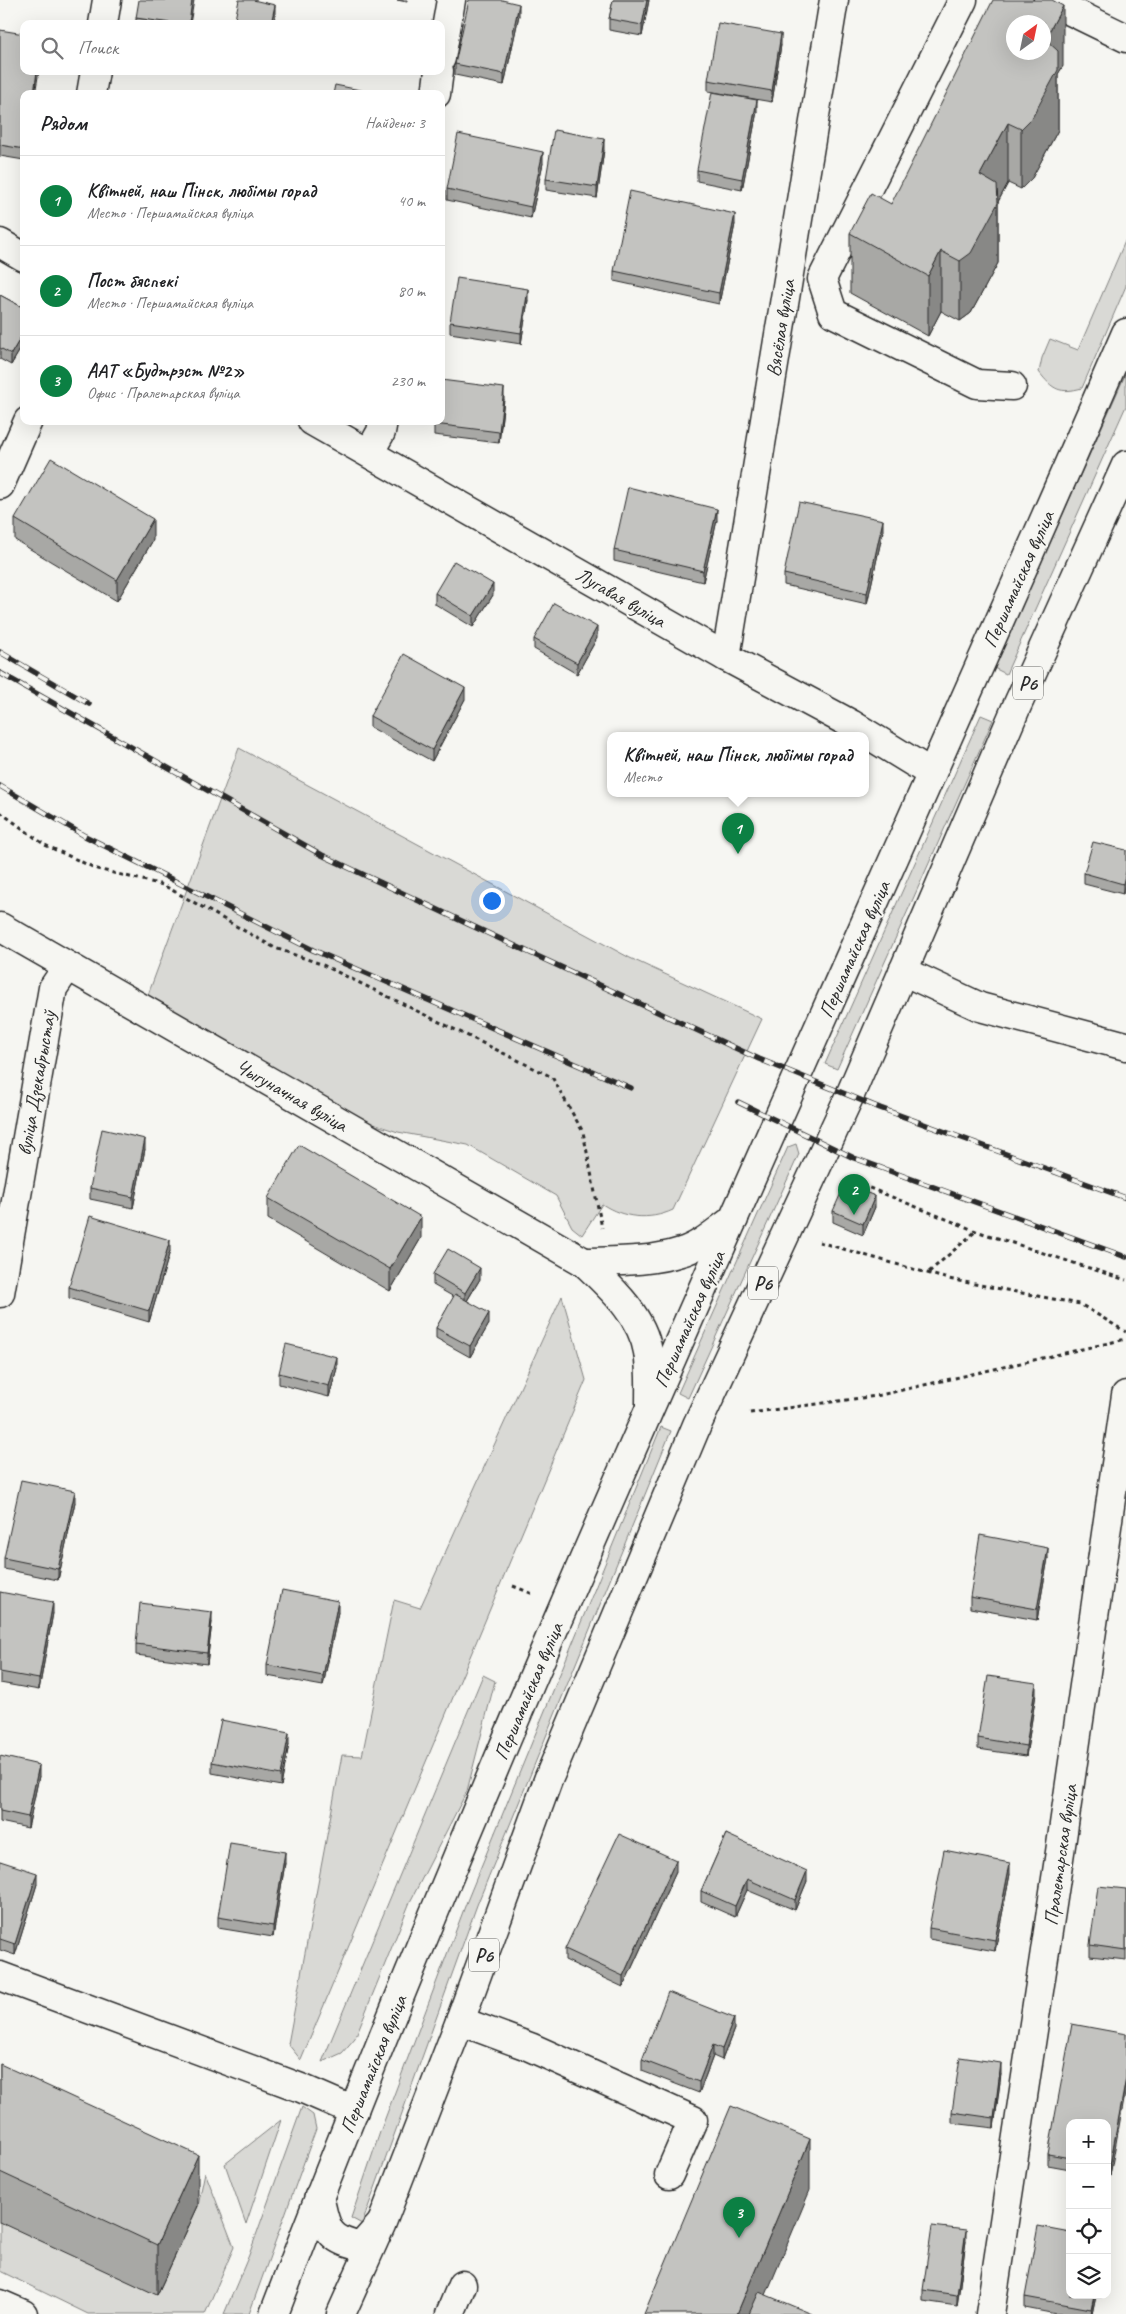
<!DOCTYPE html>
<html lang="ru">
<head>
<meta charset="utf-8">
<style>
	body { margin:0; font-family:Caveat,sans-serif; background:#f6f6f6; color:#202124 }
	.controls { position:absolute; right:15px; bottom:15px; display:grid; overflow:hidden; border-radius:10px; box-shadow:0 5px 20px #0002 }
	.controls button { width:45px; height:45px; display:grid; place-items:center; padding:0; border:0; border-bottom:1px solid #e0e0e0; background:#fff; color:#202124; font:25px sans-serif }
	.compass { position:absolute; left:1006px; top:15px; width:45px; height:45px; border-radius:50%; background:#fff; box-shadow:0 5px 20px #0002; rotate:33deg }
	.you { position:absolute; left:491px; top:900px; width:18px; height:18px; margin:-12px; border:4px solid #fff; border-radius:50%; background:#1a73e8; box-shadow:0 0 0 8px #1a73e833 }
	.badge { display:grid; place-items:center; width:32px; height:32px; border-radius:50%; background:#0b8043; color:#fff; font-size:16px; font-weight:700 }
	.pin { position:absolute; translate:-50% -41px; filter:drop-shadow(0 1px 2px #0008) }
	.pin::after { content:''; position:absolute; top:26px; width:18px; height:15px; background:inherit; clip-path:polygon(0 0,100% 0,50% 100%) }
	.popup { position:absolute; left:607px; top:732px; width:262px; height:65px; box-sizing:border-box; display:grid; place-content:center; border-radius:10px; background:#fff; filter:drop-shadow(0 1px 4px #0005); font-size:16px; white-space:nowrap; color:#757577 }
	.popup b { font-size:19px; color:#202124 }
	.popup::after { content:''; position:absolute; left:50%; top:100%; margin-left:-10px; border:10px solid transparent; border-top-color:#fff }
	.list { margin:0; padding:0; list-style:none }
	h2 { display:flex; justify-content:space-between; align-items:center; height:65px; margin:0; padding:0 20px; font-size:21px }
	h2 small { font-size:16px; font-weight:400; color:#757577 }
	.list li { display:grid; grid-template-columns:32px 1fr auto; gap:15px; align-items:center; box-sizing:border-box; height:90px; padding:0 20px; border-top:1px solid #e0e0e0 }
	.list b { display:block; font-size:19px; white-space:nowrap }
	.list p { margin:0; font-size:16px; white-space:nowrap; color:#757577 }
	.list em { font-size:16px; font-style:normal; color:#757577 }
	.icon { flex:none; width:28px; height:28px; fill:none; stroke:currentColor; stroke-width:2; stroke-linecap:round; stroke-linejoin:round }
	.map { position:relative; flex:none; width:1126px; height:2314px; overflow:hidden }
	.search { position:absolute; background:#fff; box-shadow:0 5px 20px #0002; left:20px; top:20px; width:425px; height:55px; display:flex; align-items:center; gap:12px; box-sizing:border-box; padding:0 18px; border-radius:10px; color:#757577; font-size:19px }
	.panel { position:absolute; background:#fff; box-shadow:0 5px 20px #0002; left:20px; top:90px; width:425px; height:335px; border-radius:10px }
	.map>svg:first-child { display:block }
	.green { fill:#d9d9d5; stroke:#828280 }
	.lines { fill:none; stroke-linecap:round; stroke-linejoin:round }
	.minor-casing { stroke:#2b2b2b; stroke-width:31 }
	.major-casing { stroke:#2b2b2b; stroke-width:31 }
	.path { stroke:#2b2b2b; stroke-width:3; stroke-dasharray:4 4; stroke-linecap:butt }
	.minor { stroke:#f6f6f2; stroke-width:28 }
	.major { stroke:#f6f6f2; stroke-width:28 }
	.rail-casing { stroke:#2b2b2b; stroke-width:5.5 }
	.rail { stroke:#f6f6f2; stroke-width:4; stroke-dasharray:11; stroke-linecap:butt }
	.wall { fill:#a8a8a5; stroke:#2b2b2b }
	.shaded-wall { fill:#888886; stroke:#2b2b2b }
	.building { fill:#c3c3c0; stroke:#2b2b2b; fill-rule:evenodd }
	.labels { text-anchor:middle; stroke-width:4; stroke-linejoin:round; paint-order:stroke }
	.shield { fill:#f6f6f2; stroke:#686867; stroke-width:1 }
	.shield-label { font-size:19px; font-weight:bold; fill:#2b2b2b }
	.street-label { font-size:20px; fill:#2b2b2b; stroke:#f6f6f2 }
</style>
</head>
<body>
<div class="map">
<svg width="1126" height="2314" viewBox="0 0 1126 2314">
	<rect width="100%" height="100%" fill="#f6f6f2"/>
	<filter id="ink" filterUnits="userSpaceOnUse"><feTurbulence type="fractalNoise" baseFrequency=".02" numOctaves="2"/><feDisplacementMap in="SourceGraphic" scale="10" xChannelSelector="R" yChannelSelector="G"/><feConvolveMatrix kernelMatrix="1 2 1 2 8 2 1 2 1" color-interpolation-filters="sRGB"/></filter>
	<g filter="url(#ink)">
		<g class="green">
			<path d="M1126,239V286L1082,388C1060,394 1053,390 1039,372L1042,358L1050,339L1078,350Z"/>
			<path d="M1126,373V406L1006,674L994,668Z"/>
			<path d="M981,715L993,720L837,1069L825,1064Z"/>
			<path d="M239,748L630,958L762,1019L673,1210C649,1221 623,1218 602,1204L582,1235L572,1227L556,1196L468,1145L398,1132L367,1122L148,995Z"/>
			<path d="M796,1144L799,1154L688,1398L678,1393L788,1147Z"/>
			<path d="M562,1296L586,1380L301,2060L288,2044L342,1755L362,1756L394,1600L420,1608Z"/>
			<path d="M661,1427L671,1431L477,1905L362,2224L351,2218L380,2132L467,1901Z"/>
			<path d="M483,1675L495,1681L467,1791L410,1902L355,2038L342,2053L322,2062Z"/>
			<path d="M302,2107L313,2115L316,2129L249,2314H224L249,2255Z"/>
			<path d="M281,2120L246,2224L225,2164Z"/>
			<path d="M205,2172L234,2247L205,2314H88L0,2271V2222L198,2206Z"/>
		</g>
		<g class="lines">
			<defs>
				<g id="minor">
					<path d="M963,0L822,279L833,313L977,384L1012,386"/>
					<path d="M1048,0L1126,38"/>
					<path d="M103,24L107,0"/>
					<path d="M441,58L451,0"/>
					<path d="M91,94L95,71"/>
					<path d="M436,94L439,71"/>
					<path d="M0,243L24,257"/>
					<path d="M312,421L726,657L851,724L931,773"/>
					<path d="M369,453L381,432L383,421"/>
					<path d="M0,485L28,421"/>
					<path d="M726,657L834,0"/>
					<path d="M0,927L584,1262C610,1287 642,1315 648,1352C651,1369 650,1388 650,1406"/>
					<path d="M584,1262C616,1261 650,1262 681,1252C700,1247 718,1230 734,1219"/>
					<path d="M0,1293L53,988L68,966"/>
					<path d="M0,1976L301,2088L354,2111"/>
					<path d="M460,2021L530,2047L693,2120L669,2175"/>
					<path d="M0,2304L23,2314"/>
					<path d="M450,2314L462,2285"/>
					<path d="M990,2314L1060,1852L1126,1395"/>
				</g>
				<g id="major">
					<path d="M903,971L980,1007L1126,1046"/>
					<path d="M319,2196C326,2225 325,2239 358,2246L365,2242L380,2225"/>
					<path d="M274,2314C531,1642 840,992 1126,333"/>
					<path d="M341,2314L381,2225L460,2021L548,1780L697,1425L850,1095L1016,708L1126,465"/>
				</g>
			</defs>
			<use href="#minor" class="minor-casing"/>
			<use href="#major" class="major-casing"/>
			<g class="path">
				<path d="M0,812L45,845L97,869L163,885L275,948L321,964L552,1077L583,1132L602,1228"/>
				<path d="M847,1179L976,1231L1126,1280"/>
				<path d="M819,1242L948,1279L1080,1304L1126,1332"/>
				<path d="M929,1272L976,1231"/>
				<path d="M750,1413L876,1396L1126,1339"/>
				<path d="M513,1586L533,1594"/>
			</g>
			<use href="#minor" class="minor"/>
			<use href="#major" class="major"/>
			<defs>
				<g id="rail">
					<path d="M0,652L89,704"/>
					<path d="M0,673L322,855L468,924L759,1059L880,1108L1126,1198"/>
					<path d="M0,786L85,836L313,950L631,1088"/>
					<path d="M738,1102L854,1158L1126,1257"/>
				</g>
			</defs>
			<use href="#rail" class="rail-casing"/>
			<use href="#rail" class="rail"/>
		</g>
		<g class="wall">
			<path d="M397,0H407V2Z"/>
			<path d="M613,0H649L642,36L609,30V19Z"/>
			<path d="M519,15L504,85L455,75V64Z"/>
			<path d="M136,18L190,24H136Z"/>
			<path d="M0,30L24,94V160L0,156Z"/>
			<path d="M781,45L772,102L708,91V80Z"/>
			<path d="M1063,66L1058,74V130L1032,178L1021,189L1008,183L998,202V263L971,313L960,321L941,311L928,336L850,293V233L891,204Z"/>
			<path d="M253,71H262L261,73Z"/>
			<path d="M757,111L742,190L697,181V170Z"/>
			<path d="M604,150L597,198L546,190V179Z"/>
			<path d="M543,163L531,218L447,200V189Z"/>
			<path d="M735,224L719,304L614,281V271Z"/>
			<path d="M0,295L24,308V343L11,365L0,359Z"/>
			<path d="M528,300L521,344L450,333V322Z"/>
			<path d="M504,399L499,443L434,435V424Z"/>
			<path d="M15,519L153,540L117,601L15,540Z"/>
			<path d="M717,520L703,582L614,561V550Z"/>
			<path d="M883,531L867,604L784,585V574Z"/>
			<path d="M435,593L493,595L473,627L435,604Z"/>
			<path d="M597,638L577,674L534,649V639Z"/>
			<path d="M465,699L432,761L370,727V716Z"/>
			<path d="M1126,850L1123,894L1084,884V873Z"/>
			<path d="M145,1149L133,1208L90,1199V1188Z"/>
			<path d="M268,1198L421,1238L390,1291L268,1219Z"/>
			<path d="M875,1207L863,1235L833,1222V1211Z"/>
			<path d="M170,1251L149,1322L69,1298V1287Z"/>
			<path d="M433,1274L480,1279L467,1301L489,1324L470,1357L436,1338V1328L454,1297L433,1285Z"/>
			<path d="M337,1368L329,1397L279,1384V1373Z"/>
			<path d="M75,1502L58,1580L4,1569V1558Z"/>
			<path d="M1048,1558L1037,1620L970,1608V1597Z"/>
			<path d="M0,1592L53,1613L39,1690L0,1683Z"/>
			<path d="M338,1612L323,1686L267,1676V1665Z"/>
			<path d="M212,1622L207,1664L136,1655V1644Z"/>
			<path d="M1036,1694L1026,1756L978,1749V1738Z"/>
			<path d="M289,1744L281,1786L212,1773V1762Z"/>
			<path d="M0,1756L39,1776L28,1828L0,1822Z"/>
			<path d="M726,1834L807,1881L795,1910L747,1890L735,1917L701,1902V1891Z"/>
			<path d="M0,1861L37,1884L15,1955L0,1950Z"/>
			<path d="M285,1863L273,1937L218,1928V1917Z"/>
			<path d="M676,1871L623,1987L565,1960V1949Z"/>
			<path d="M1010,1874L995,1951L929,1939V1928Z"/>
			<path d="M1126,1889V1960L1090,1956V1945Z"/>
			<path d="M734,2029L722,2060L713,2056L699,2093L642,2071V2060Z"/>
			<path d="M1126,2034L1110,2176H1107V2123H1070V2169L1048,2165V2154Z"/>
			<path d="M0,2064L198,2206L157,2295L0,2222Z"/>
			<path d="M1001,2074L994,2128L952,2123V2112Z"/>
			<path d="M966,2241L957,2306L923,2301V2290Z"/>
			<path d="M1070,2295H1096L1092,2314H1056L1025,2308V2297Z"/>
		</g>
		<g class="shaded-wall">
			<path d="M192,0H194L190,24H189Z"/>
			<path d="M647,0H649L642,36V25Z"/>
			<path d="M519,4V15L504,85V74Z"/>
			<path d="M275,5V16L273,24H271Z"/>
			<path d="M1063,6V66L1058,74V130L1032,178L1021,189V129L1045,39Z"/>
			<path d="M781,34V45L772,102V91Z"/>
			<path d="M37,71H39L35,94H34Z"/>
			<path d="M757,100V111L742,190V179Z"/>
			<path d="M1008,123V183L980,235V175Z"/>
			<path d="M604,139V150L597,198V187Z"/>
			<path d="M543,152V163L531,218V207Z"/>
			<path d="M998,203V263L971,313L960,321V261Z"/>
			<path d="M735,214V224L719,304V293Z"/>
			<path d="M941,251V311L928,336V276Z"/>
			<path d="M528,289V300L521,344V333Z"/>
			<path d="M24,332V343L11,365V354Z"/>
			<path d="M504,388V399L499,443V432Z"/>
			<path d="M717,509V520L703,582V571Z"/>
			<path d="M153,519V540L117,601V580Z"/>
			<path d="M883,520V531L867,604V593Z"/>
			<path d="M493,584V595L473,627V616Z"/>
			<path d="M597,627V638L577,674V663Z"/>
			<path d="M465,688V699L432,761V750Z"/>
			<path d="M1126,871V882L1123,894V884Z"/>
			<path d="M145,1139V1149L133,1208V1197Z"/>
			<path d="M875,1196V1207L863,1235V1224Z"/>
			<path d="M421,1217V1238L390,1291V1269Z"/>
			<path d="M170,1240V1251L149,1322V1311Z"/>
			<path d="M480,1268V1279L465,1304V1293Z"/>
			<path d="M489,1313V1324L470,1357V1346Z"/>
			<path d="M337,1357V1368L329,1397V1386Z"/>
			<path d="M75,1491V1502L58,1580V1569Z"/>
			<path d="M1048,1548V1558L1037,1620V1609Z"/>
			<path d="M338,1601V1612L323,1686V1676Z"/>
			<path d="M53,1602V1613L39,1690V1679Z"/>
			<path d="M212,1612V1622L207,1664V1653Z"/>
			<path d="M1036,1683V1694L1026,1756V1746Z"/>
			<path d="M289,1733V1744L281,1786V1775Z"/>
			<path d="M39,1765V1776L28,1828V1817Z"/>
			<path d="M285,1852V1863L273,1937V1926Z"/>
			<path d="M676,1860V1871L623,1987V1976Z"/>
			<path d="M1010,1863V1874L995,1951V1940Z"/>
			<path d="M807,1871V1881L795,1910V1900Z"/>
			<path d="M37,1873V1884L15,1955V1944Z"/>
			<path d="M747,1879V1890L735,1917V1906Z"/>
			<path d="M734,2018V2029L722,2060V2049Z"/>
			<path d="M713,2045V2056L699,2093V2082Z"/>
			<path d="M1001,2063V2074L994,2128V2118Z"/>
			<path d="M1126,2078V2088L1110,2176V2165Z"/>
			<path d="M810,2139V2190L758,2314H737Z"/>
			<path d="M198,2155V2206L157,2295V2245Z"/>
			<path d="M966,2230V2241L957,2306V2295Z"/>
			<path d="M1094,2295H1096L1092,2314H1091Z"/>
		</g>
		<g class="building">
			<path d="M139,0H192L189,24H178L136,18Z"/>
			<path d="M239,0H253L275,5L271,24H234Z"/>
			<path d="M469,0H502L519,4L504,74L455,64Z"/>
			<path d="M613,0H647L642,25L609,19Z"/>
			<path d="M993,0H1052L1063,6L1045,39L1058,51V70L1032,118L1021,129L1008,123L980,175L997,185L998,203L971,253L960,261L941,251L928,276L850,233L871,193L891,204ZM1014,22H1044V52H1014Z"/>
			<path d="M718,23L781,34L772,91L708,80Z"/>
			<path d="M0,30L24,34V71H37L34,94H24V149L0,145Z"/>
			<path d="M335,85L380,94H333Z"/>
			<path d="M712,92L757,100L742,179L697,170Z"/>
			<path d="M554,130L604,139L597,187L546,179Z"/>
			<path d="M458,134L543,152L531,207L447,189Z"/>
			<path d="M630,191L735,214L719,293L614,271Z"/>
			<path d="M457,278L528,289L521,333L450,322Z"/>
			<path d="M0,295L24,308V332L11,354L0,348Z"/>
			<path d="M441,380L504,388L499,432L434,424V421H441Z"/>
			<path d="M51,458L153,519L117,580L15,519Z"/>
			<path d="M628,487L717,509L703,571L614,550Z"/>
			<path d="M799,502L883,520L867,593L784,574Z"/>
			<path d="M454,561L493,584L473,616L435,593Z"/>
			<path d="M554,603L597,627L577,663L534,639Z"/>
			<path d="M404,654L465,688L432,750L370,716Z"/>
			<path d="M1093,842L1126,850V871L1123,884L1084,873Z"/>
			<path d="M102,1129L145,1139L133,1197L90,1188Z"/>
			<path d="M299,1145L421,1217L390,1269L268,1198Z"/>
			<path d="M845,1184L875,1196L863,1224L833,1211Z"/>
			<path d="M90,1216L170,1240L149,1311L69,1287Z"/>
			<path d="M448,1249L480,1268L465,1293L433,1274Z"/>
			<path d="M455,1294L489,1313L470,1346L436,1328Z"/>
			<path d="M286,1344L337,1357L329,1386L279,1373Z"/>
			<path d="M21,1480L75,1491L58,1569L4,1558Z"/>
			<path d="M980,1535L1048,1548L1037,1609L970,1597Z"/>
			<path d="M282,1590L338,1601L323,1676L267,1665Z"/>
			<path d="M0,1592L53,1602L39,1679L0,1672Z"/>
			<path d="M140,1603L212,1612L207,1653L136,1644Z"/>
			<path d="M988,1676L1036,1683L1026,1746L978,1738Z"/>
			<path d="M221,1720L289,1733L281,1775L212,1762Z"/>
			<path d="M0,1756L39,1765L28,1817L0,1811Z"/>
			<path d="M619,1834L676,1860L623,1976L565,1949Z"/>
			<path d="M726,1834L807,1871L795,1900L747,1879L735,1906L701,1891Z"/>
			<path d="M230,1843L285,1852L273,1926L218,1917Z"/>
			<path d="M944,1850L1010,1863L995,1940L929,1928Z"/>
			<path d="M0,1861L37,1873L15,1944L0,1939Z"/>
			<path d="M1098,1886L1126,1889V1950L1090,1945Z"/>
			<path d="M668,1992L734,2018L722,2049L713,2045L699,2082L642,2060Z"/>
			<path d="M1072,2024L1126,2034V2078L1110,2165H1107V2123H1070V2158L1048,2154Z"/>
			<path d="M960,2057L1001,2063L994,2118L952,2112Z"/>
			<path d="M0,2064L198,2155L157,2245L0,2172Z"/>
			<path d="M731,2106L810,2139L737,2314H644Z"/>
			<path d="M932,2226L966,2230L957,2295L923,2290Z"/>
			<path d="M1038,2226L1070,2232V2295H1094L1091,2309L1025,2297Z"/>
			<path d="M759,2292L812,2314H749Z"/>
		</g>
	</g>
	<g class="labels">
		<g class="shield">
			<rect x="1013" y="666.5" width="30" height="33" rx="4"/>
			<rect x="748" y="1266.5" width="30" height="33" rx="4"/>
			<rect x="469" y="1938.5" width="30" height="33" rx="4"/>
		</g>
		<g class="shield-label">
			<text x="1028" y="690">Р6</text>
			<text x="763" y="1290">Р6</text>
			<text x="484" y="1962">Р6</text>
		</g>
		<g class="street-label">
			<text transform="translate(780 328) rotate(-81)" y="7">Вясёлая вуліца</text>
			<text transform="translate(1018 579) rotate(-66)" y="7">Першамайская вуліца</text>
			<text transform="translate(621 597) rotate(30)" y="7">Лугавая вуліца</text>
			<text transform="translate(854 949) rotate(-66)" y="7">Першамайская вуліца</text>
			<text transform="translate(36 1083) rotate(-80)" y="7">вуліца Дзекабрыстаў</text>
			<text transform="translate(292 1095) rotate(30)" y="7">Чыгуначная вуліца</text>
			<text transform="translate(689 1319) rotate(-66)" y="7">Першамайская вуліца</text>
			<text transform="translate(528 1691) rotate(-67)" y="7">Першамайская вуліца</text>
			<text transform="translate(1060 1855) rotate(-82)" y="7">Пралетарская вуліца</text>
			<text transform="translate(373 2064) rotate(-68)" y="7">Першамайская вуліца</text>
		</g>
	</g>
</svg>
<div class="controls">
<button>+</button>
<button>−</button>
<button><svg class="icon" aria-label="locate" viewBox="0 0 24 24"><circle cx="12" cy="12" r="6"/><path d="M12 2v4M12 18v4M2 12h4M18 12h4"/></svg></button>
<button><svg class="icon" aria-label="layers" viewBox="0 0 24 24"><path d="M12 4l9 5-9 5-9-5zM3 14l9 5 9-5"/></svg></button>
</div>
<svg class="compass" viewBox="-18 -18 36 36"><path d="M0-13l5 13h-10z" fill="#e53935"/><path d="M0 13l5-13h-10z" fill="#757577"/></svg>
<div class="you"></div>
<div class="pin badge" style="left:738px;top:854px">1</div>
<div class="popup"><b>Квітней, наш Пінск, любімы горад</b>Место</div>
<div class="pin badge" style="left:854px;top:1215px">2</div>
<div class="pin badge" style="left:739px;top:2238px">3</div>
<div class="search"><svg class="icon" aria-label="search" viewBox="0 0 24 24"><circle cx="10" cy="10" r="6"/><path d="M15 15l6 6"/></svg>Поиск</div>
<section class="panel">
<h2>Рядом<small>Найдено: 3</small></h2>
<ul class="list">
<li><span class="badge">1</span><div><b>Квітней, наш Пінск, любімы горад</b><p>Место · Першамайская вуліца</p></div><em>40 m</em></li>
<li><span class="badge">2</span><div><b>Пост бяспекі</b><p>Место · Першамайская вуліца</p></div><em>80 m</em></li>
<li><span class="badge">3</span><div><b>ААТ «Будтрэст №2»</b><p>Офис · Пралетарская вуліца</p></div><em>230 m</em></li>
</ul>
</section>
</div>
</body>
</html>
